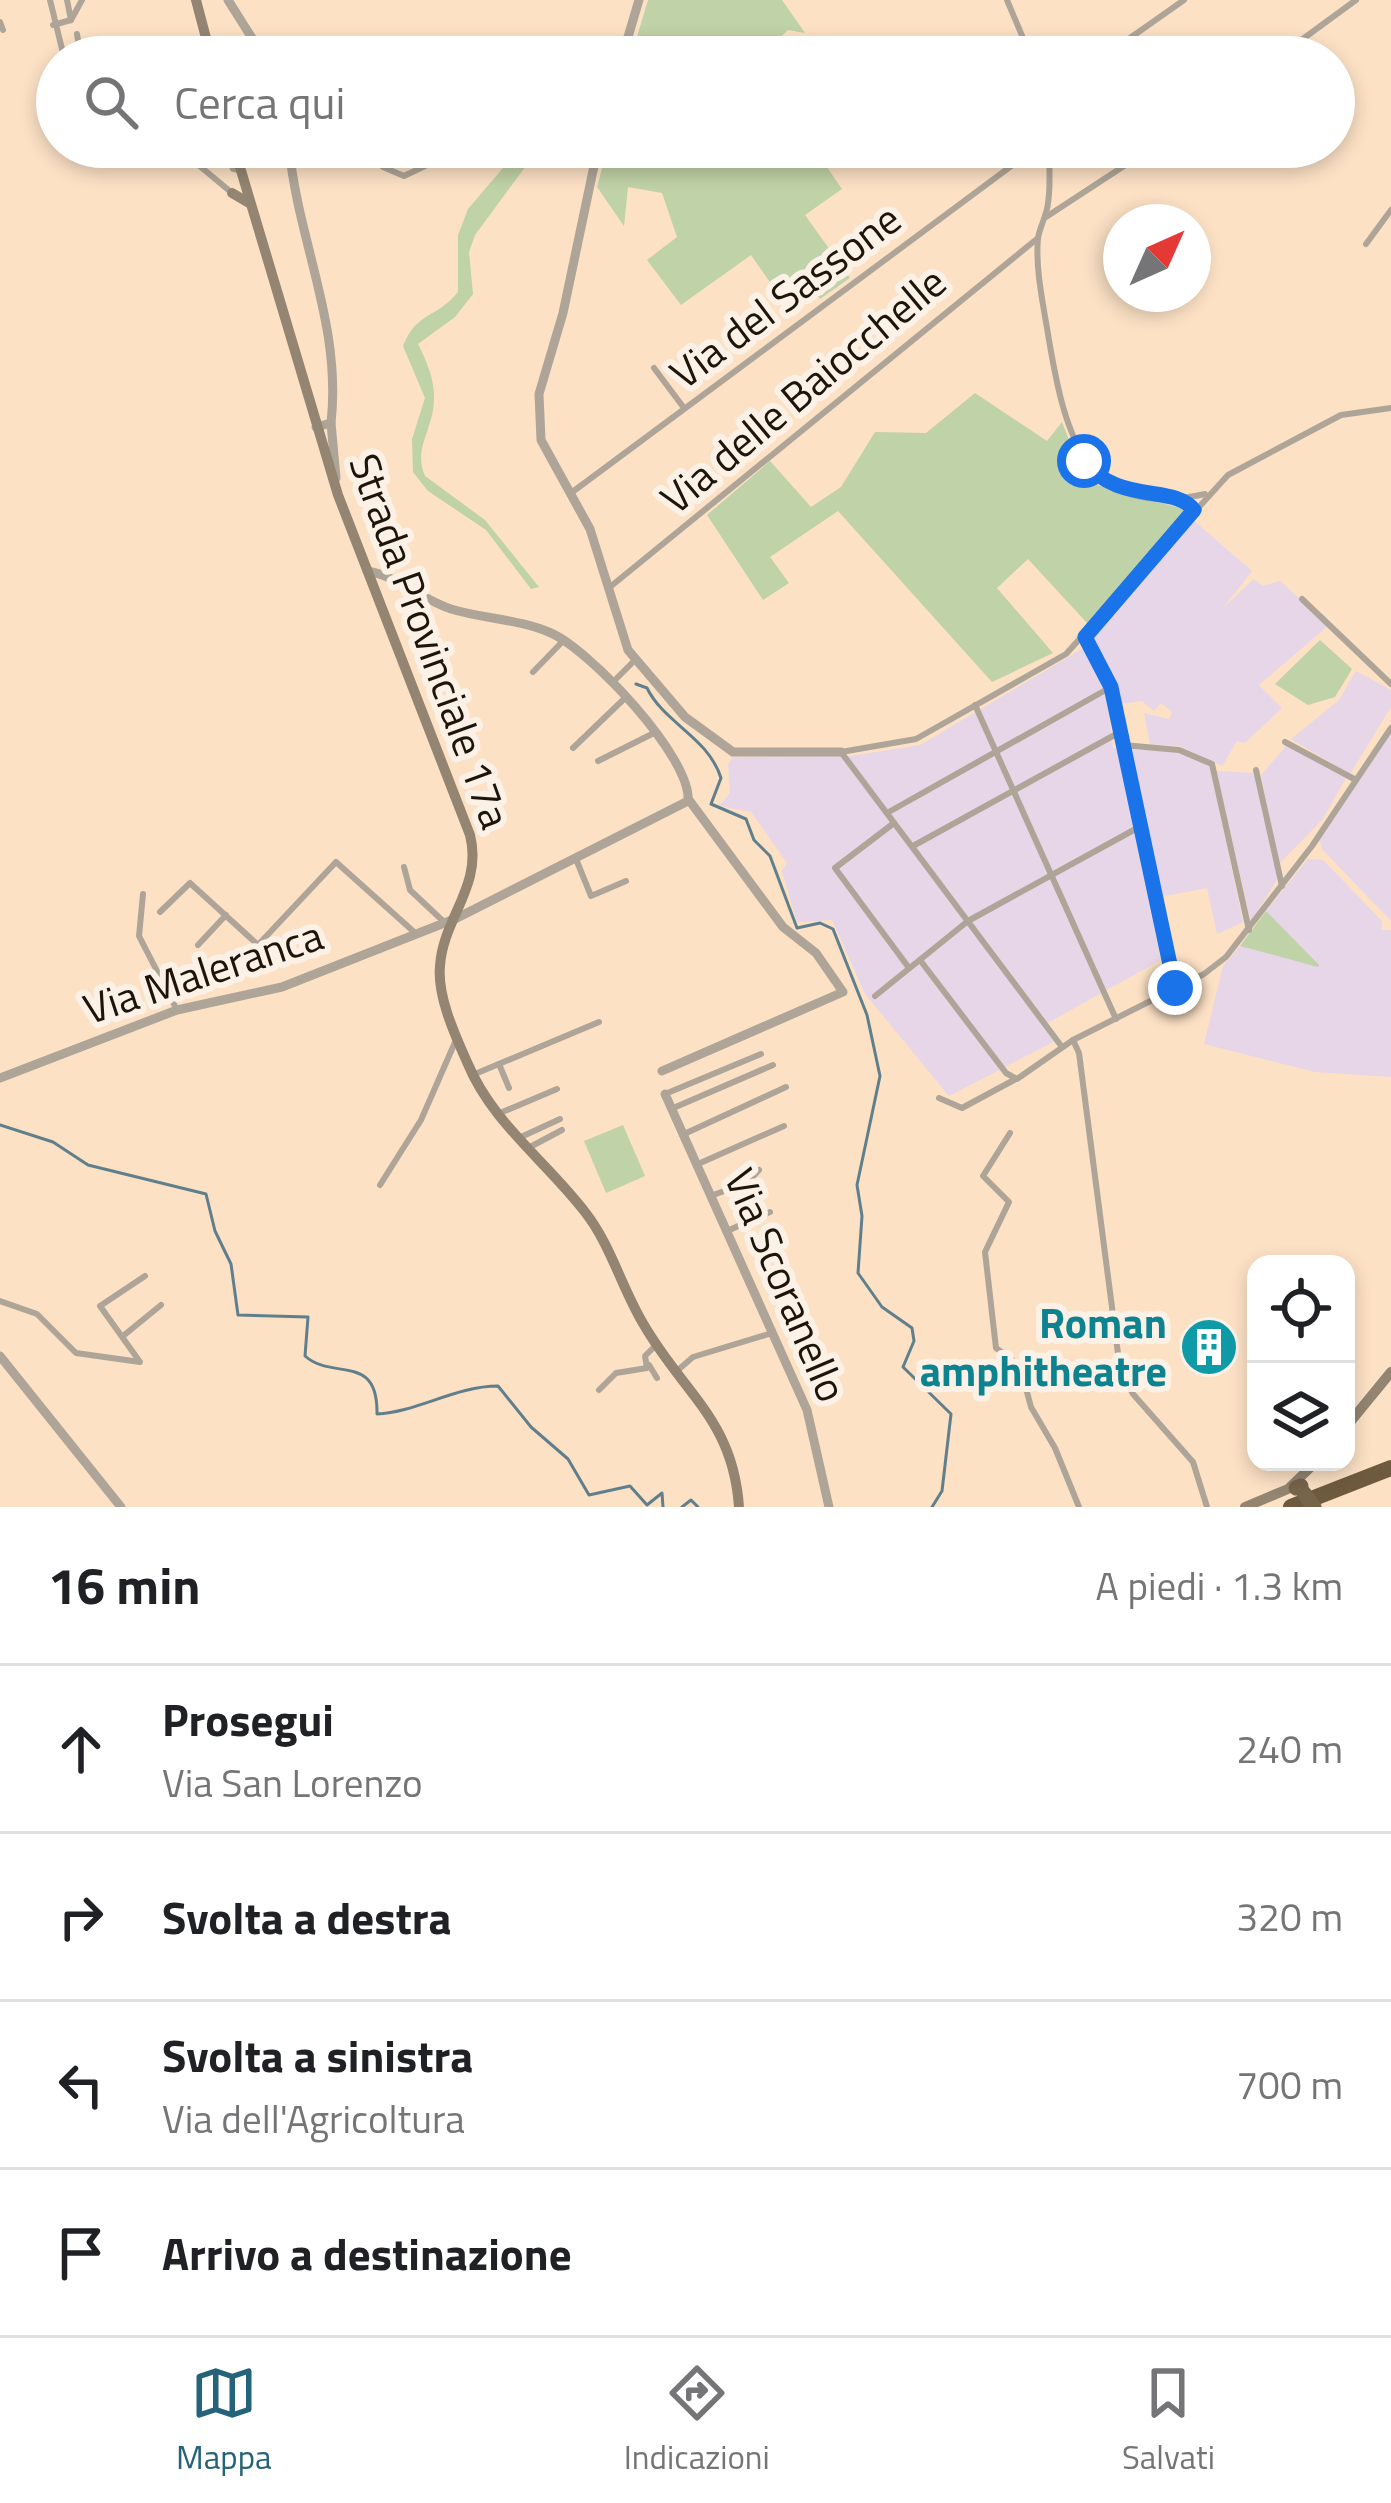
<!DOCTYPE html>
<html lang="it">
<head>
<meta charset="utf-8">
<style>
	body { margin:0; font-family:"Titillium Web",sans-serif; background:#f2f2f2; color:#202124 }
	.controls { position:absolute; right:36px; bottom:36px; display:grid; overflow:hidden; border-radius:24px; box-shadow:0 6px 18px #0003 }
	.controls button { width:108px; height:108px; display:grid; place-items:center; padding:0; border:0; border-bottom:3px solid #e0e0e0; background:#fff; color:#202124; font:60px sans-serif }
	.compass { position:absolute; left:1103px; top:204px; width:108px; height:108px; border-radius:50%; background:#fff; box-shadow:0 6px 18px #0003; rotate:45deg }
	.stop { position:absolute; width:36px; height:36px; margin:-27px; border:9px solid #1a73e8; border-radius:50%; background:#fff }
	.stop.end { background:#1a73e8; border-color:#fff; box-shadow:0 3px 12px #0008 }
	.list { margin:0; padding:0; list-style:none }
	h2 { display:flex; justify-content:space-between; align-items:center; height:156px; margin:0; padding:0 48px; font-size:51px }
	h2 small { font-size:39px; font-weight:400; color:#757577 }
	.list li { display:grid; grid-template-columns:78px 1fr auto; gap:36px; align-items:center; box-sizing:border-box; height:168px; padding:0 48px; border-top:3px solid #e0e0e0 }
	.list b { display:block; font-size:45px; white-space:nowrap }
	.list p { margin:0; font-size:39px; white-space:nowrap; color:#757577 }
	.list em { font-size:39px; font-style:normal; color:#757577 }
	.icon { flex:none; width:66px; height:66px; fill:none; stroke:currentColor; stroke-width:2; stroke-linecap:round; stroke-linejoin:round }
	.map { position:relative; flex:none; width:1391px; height:1507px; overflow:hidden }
	.search { position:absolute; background:#fff; box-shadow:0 6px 18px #0003; left:36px; right:36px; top:36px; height:132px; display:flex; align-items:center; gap:30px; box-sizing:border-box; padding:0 42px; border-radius:66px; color:#757577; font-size:45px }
	.sheet { height:828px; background:#fff }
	nav { display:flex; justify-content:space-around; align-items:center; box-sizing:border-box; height:168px; border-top:3px solid #e0e0e0; background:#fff; font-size:33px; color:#757577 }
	nav a { display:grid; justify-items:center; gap:6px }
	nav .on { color:#25637a }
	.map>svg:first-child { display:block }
	.industrial { fill:#e6d6e8 }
	.green { fill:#c0d2a7 }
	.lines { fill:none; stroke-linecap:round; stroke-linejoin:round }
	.stream { stroke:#607f8d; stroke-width:3 }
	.minor { stroke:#aea598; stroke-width:6 }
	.tertiary { stroke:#aea598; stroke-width:9 }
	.secondary { stroke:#938572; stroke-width:10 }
	.trunk { stroke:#76644b; stroke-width:15 }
	.motorway { stroke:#6e5b3f; stroke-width:16 }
	.trunk-bridge { stroke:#76644b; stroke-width:15 }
	.route { stroke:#1a73e8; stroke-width:15 }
	.labels { text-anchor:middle; stroke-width:12; stroke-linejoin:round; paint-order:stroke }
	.street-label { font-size:42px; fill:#1d140a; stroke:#fcf1e6 }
	.culture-label { font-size:42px; font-weight:bold; fill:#0d838f; stroke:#fcf1e6; text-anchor:end }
</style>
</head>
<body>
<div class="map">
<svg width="1391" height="1507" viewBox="0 0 1391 1507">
	<rect width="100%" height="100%" fill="#fce1c5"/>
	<g class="industrial">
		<path d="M1193,520L1252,571L1223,608L1254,579L1263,586L1280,581L1329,625L1259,685L1282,708L1245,743L1237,741L1222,766L1179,746L1150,744L1144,713L1169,719L1172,712L1161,703L1154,711L1142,701L1121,704L1089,637Z"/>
		<path d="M1087,646L1106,684L1113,748L1178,752L1210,766L1243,922L1217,934L1207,888L1154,898L1166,957L1044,1025L1055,1041L949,1096L865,994L832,920L797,922L782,871L787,863L751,812L719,806L730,793L728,764L733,757L851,756L920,745Z"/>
		<path d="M1356,671L1391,690V707L1350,774L1291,739L1339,700Z"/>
		<path d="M1391,731V921L1322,849L1319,839Z"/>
		<path d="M1287,745L1346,778L1322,820L1279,864L1261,775Z"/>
		<path d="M1216,771L1255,773L1278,878L1251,922Z"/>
		<path d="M1308,859L1323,860L1382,921L1381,930H1391V1077L1315,1072L1204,1044L1223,966L1240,946L1318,966L1266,911Z"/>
	</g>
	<g class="green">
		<path d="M648,0H782L805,33L788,30L759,57H631Z"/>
		<path d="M521,147H540L475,235L469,252L473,294L455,317L418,344C429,366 437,386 433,410C429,435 414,451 425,476L485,520L539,587L531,589L486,530L428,491L413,472L412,439L425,398L403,346C417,311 436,319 458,292V235L468,209Z"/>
		<path d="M608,147H813L842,189L805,215L850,278L820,299L810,286L785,304L751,255L681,305L647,260L677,237L662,193L628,187L624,226L597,187Z"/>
		<path d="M975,393L1047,441L1062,422L1076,458L1098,485L1187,510L1087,623L1028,559L997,588L1053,653L992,682L838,511L770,557L789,583L763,600L707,515L770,461L811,507L841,487L875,432L926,433Z"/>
		<path d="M1320,640L1352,669L1335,697L1308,705L1275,684Z"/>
		<path d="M1266,911L1319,965L1318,967L1240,946Z"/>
		<path d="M623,1125L645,1176L606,1193L584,1141Z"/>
	</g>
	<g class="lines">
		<g class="stream">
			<path d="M636,684L647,688C664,723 708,737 721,778L711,804L746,819L754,840L770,856L797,928L820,923L833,929L867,1015L880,1076L857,1185L862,1216L858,1273L882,1307L912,1328L914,1341L903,1367L951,1414L942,1491L932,1507"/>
			<path d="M0,1125L53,1142L88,1165L206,1194L215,1231L231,1264L238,1315L308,1317L305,1356C333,1381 378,1352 377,1414C417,1412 456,1386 498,1386L531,1427L568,1459L589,1495L630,1486L647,1505L662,1493L663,1507"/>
			<path d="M682,1507L691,1500L698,1507"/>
		</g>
		<g class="minor">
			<path d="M50,0L64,57"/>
			<path d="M1007,0L1031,57"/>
			<path d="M71,20L82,0"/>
			<path d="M0,22L3,30"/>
			<path d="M53,25L71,20L67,0"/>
			<path d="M77,34L81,57"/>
			<path d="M1103,57L1184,0"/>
			<path d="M1278,57L1356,0"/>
			<path d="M177,147L232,193"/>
			<path d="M225,147L233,169L240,170"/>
			<path d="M365,147L383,167L404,176L425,166L439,147"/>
			<path d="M1049,147C1049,165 1051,185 1048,203C1047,215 1040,226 1038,238C1035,270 1044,308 1049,340C1065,434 1085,521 1205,494"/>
			<path d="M1046,217L1153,147"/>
			<path d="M1366,244L1391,210"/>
			<path d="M654,368L684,408"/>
			<path d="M571,493L1037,147"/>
			<path d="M610,587L1038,238"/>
			<path d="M1302,599L1391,684"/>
			<path d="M1085,637L1111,687L1175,988"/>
			<path d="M533,672L564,640"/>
			<path d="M613,682L635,660"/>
			<path d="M975,705L1116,1019"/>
			<path d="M1285,742L1356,780"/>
			<path d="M1123,745L1179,750L1212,764L1249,930"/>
			<path d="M573,748L625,698"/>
			<path d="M598,761L654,733"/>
			<path d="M1256,770L1282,886"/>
			<path d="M887,813L1111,687"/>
			<path d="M894,823L835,868L909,968"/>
			<path d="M913,846L1120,732"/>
			<path d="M576,859L591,896L626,881"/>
			<path d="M404,867L410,890L443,921"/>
			<path d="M143,894L139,936L177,1010"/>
			<path d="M160,912L190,883L258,945L336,862L413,931"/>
			<path d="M198,945L226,915"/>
			<path d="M920,960L1006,1073L1017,1079L1073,1040L1204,974L1226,957L1312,846L1391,728"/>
			<path d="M875,996L968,921L1141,826"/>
			<path d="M1073,1040L1079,1053L1120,1369L1133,1394L1193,1462L1207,1507"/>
			<path d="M1062,1047L841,752L916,739L1066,654L1228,475L1341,415L1391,408"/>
			<path d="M499,1064L509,1088"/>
			<path d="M475,1074L599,1022"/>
			<path d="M665,1094L761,1054"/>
			<path d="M939,1098L962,1108L1014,1080"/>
			<path d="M671,1109L773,1065"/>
			<path d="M500,1113L557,1089"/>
			<path d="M1010,1133L983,1176L1009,1202L985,1252L996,1348L1020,1366L1031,1407L1055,1448L1079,1507"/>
			<path d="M682,1135L786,1087"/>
			<path d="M521,1137L560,1119"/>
			<path d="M530,1147L562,1130"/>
			<path d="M698,1164L784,1126"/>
			<path d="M380,1185L421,1120L456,1040"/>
			<path d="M713,1195L747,1183L759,1170"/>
			<path d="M727,1231L770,1212"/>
			<path d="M0,1301L37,1314L76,1353L140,1362L100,1306L145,1276"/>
			<path d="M123,1336L161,1305"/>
			<path d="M649,1365L657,1378"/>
			<path d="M678,1370L693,1357L772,1333"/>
			<path d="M599,1390L616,1373L647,1368L645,1356L657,1344"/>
		</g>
		<g class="tertiary">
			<path d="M228,0L264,57"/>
			<path d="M622,57L639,0"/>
			<path d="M289,147C298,242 342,325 331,423L316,427"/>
			<path d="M598,147L563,313L539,394L541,440L590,529L628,650L685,717L733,752H841"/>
			<path d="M331,423L336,478"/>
			<path d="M662,1071L843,992L816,953L783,927L689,800"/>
			<path d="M0,1078L177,1010L282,987L457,918L688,801C692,758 590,650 551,633C519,619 484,619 451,609C422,600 398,576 367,571"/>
			<path d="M665,1094L807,1410L829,1507"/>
			<path d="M0,1356L121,1507"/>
		</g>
		<g class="secondary">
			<path d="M196,0L211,57"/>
			<path d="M234,147L338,495L470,835C483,886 443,918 440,966C437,996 455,1035 467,1062C492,1123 546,1161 585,1212C611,1245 622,1289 644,1325C684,1394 733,1420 739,1507"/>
			<path d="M232,193L249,203"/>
			<path d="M1346,1427L1391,1372"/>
			<path d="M1245,1507L1288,1489L1316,1462"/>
		</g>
		<path class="trunk" d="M1296,1488L1301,1486"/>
		<path class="motorway" d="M1291,1507L1391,1468"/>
		<path class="trunk-bridge" d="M1304,1493L1314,1507"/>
	</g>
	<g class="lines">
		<path class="route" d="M1084,461C1118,505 1175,484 1194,510L1085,637L1111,687L1175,988"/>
	</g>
	<defs>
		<symbol id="building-disc" viewBox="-11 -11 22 22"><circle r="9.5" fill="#0f9aa8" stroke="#fcf1e6"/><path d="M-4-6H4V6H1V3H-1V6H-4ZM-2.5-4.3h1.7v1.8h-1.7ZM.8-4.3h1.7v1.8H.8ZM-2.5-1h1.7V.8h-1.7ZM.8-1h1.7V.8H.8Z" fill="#fff"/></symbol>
	</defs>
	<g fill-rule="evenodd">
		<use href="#building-disc" x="1176" y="1314" width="66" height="66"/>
	</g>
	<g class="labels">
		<g class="street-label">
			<text transform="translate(785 296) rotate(-37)" y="15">Via del Sassone</text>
			<text transform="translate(803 390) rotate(-40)" y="15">Via delle Baiocchelle</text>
			<text transform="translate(430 641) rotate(70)" y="15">Strada Provinciale 17a</text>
			<text transform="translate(203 972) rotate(-18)" y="15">Via Maleranca</text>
			<text transform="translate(786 1285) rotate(67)" y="15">Via Scoranello</text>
		</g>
		<g class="culture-label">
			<text x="1167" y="1338">Roman<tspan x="1167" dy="48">amphitheatre</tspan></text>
		</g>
	</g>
</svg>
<div class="controls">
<button><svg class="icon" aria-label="locate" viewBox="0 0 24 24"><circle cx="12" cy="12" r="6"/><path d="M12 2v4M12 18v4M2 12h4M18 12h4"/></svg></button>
<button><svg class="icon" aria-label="layers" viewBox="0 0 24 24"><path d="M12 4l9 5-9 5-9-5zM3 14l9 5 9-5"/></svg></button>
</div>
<svg class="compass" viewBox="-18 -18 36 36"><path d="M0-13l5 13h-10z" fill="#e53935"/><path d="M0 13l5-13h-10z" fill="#757577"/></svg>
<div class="stop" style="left:1084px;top:461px"></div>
<div class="stop end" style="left:1175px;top:988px"></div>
<div class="search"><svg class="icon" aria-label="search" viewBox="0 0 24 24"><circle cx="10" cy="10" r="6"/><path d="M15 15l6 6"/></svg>Cerca qui</div>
</div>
<section class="sheet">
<h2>16 min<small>A piedi · 1.3 km</small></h2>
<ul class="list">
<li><svg class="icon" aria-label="ahead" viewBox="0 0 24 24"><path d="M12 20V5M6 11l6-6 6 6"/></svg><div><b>Prosegui</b><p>Via San Lorenzo</p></div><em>240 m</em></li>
<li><svg class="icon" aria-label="right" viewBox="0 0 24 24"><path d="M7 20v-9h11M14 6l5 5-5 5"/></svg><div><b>Svolta a destra</b></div><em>320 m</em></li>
<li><svg class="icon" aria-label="left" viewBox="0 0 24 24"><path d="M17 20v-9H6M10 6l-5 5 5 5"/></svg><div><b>Svolta a sinistra</b><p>Via dell'Agricoltura</p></div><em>700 m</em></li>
<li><svg class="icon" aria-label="arrive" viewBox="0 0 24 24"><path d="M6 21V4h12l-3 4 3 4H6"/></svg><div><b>Arrivo a destinazione</b></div></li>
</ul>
</section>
<nav>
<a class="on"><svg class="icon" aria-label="map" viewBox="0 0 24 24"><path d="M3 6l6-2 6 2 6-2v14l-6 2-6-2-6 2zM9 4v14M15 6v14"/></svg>Mappa</a>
<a><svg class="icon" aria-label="directions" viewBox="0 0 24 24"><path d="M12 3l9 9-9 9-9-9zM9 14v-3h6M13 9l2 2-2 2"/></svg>Indicazioni</a>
<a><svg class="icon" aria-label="saved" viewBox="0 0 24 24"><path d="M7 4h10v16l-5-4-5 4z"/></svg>Salvati</a>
</nav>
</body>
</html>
